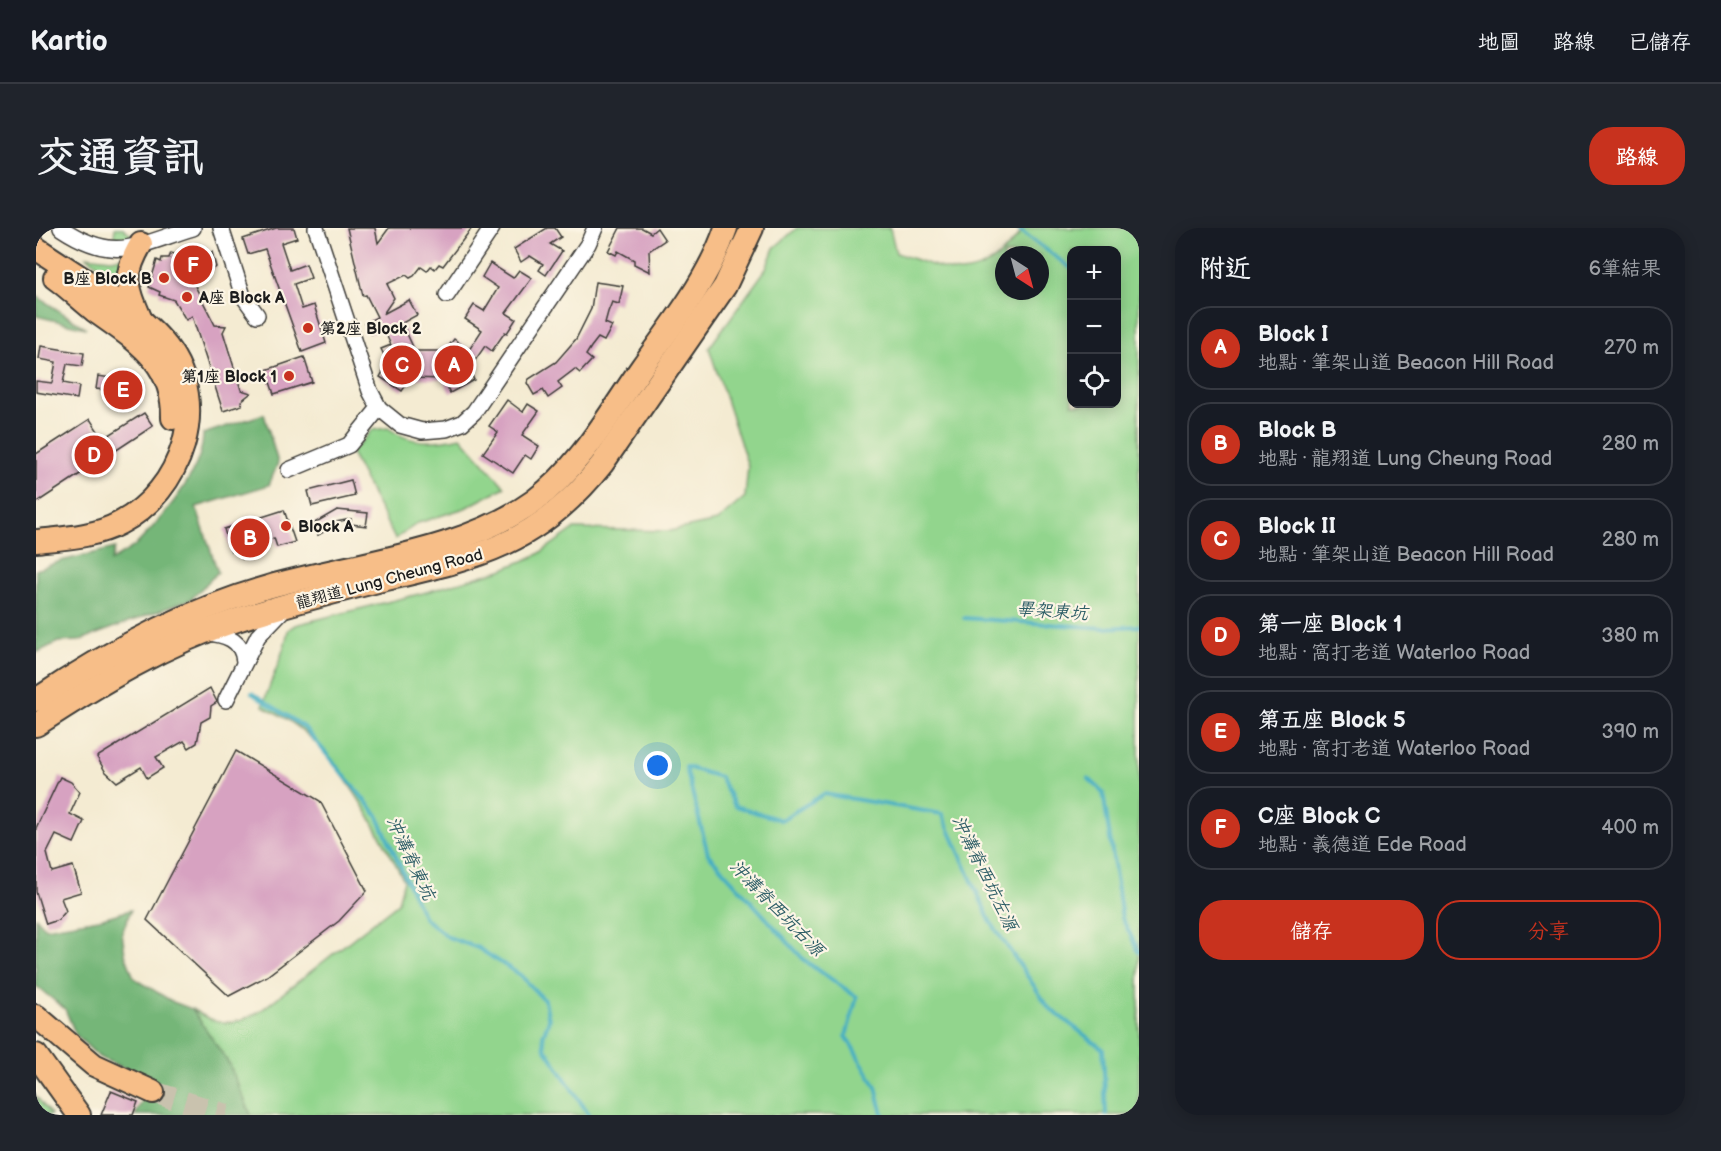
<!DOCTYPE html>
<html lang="zh-TW">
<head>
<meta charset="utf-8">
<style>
	body { margin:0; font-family:"Balsamiq Sans","LXGW WenKai TC",sans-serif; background:#20242c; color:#f1f3f6 }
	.controls { position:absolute; right:18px; top:18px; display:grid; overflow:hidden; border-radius:12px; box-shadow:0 3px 15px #0003 }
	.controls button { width:54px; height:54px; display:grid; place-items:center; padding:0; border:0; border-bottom:2px solid #363941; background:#171b24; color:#f1f3f6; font:30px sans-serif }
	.compass { position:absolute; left:959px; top:18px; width:54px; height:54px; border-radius:50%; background:#171b24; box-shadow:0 3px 15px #0003; rotate:144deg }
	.you { position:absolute; left:622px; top:538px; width:21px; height:21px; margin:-15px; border:4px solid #fff; border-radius:50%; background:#1a73e8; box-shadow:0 0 0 9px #1a73e833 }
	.badge { display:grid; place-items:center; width:39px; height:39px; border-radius:50%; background:#c8321e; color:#fff; font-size:20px; font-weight:700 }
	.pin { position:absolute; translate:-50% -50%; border:3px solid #fff; box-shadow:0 2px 6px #0006 }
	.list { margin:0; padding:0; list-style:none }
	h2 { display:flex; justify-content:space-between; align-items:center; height:78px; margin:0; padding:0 24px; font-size:26px }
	h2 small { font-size:20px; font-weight:400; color:#9ea1a6 }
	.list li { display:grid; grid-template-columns:39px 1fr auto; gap:18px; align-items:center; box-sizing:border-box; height:84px; margin:0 12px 12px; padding:0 12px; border:2px solid #363941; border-radius:24px }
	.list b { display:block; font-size:22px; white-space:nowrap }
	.list p { margin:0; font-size:20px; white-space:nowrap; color:#9ea1a6 }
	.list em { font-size:20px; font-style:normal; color:#9ea1a6 }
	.actions { display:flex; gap:12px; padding:18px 24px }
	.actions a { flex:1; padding:14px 0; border:2px solid #c8321e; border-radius:24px; text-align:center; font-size:21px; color:#c8321e }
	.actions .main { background:#c8321e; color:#fff }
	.icon { flex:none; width:33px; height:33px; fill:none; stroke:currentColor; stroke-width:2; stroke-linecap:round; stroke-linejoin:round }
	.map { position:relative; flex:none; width:1103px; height:887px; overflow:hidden; border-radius:24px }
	header { display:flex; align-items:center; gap:36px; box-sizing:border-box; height:84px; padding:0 30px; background:#171b24; border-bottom:2px solid #363941 }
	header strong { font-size:28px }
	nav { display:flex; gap:33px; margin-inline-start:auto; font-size:21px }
	.intro { display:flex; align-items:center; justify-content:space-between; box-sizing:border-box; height:144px; padding:0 36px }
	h1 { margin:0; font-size:42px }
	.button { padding:15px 27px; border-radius:24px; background:#c8321e; color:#fff; font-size:21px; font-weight:700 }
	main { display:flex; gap:36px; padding:0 36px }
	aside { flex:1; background:#171b24; border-radius:24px; box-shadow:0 3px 15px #0003 }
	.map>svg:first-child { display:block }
	.green { fill:#92d58d; stroke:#577854; stroke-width:1.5; fill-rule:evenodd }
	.forest { fill:#75b678; stroke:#48694a; stroke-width:1.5 }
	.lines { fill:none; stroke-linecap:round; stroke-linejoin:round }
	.stream { stroke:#43aec2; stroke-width:4 }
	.building { fill:#d7a2c1 }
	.highway-tunnel { stroke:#c9c2ae; stroke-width:22; stroke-dasharray:22 11; stroke-linecap:butt }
	.minor-casing { stroke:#3c3b37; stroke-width:18 }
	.highway-casing { stroke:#3c3b37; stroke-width:26 }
	.minor { stroke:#fff; stroke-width:15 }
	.highway { stroke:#f7be88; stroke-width:22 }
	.poi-dot { fill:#c8321e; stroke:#fcf5e5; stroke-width:2 }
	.labels { text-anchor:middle; stroke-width:4.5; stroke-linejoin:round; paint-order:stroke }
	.poi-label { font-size:16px; font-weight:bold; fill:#1c1c1c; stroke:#fcf5e5; text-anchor:start }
	.street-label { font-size:16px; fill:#1c1c1c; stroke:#fcf5e5 }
	.water-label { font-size:18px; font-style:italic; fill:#2e5e67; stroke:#fcf5e5 }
</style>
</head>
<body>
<header>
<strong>Kartio</strong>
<nav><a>地圖</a><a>路線</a><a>已儲存</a></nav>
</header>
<div class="intro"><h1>交通資訊</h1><a class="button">路線</a></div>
<main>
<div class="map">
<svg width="1103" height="887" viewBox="0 0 1103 887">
	<rect width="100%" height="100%" fill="#fcf5e5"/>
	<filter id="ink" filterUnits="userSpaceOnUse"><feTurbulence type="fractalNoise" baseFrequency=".0167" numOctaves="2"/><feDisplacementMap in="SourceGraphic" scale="12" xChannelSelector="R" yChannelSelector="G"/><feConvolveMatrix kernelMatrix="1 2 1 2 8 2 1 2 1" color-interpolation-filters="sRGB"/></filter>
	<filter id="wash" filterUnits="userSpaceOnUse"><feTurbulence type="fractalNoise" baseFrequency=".008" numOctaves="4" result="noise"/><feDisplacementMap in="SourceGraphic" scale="24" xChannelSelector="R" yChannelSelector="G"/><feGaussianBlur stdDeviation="1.35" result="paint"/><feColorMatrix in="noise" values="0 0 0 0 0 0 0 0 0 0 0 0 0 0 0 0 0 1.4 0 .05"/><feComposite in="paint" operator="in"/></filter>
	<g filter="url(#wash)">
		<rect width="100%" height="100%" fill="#f4ebd2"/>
		<g class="green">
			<path d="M79,0H87L100,11L83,16L78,8Z"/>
			<path d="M761,0H854L860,25C874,29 911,44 924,44C952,43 973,22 988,0H1103V887H215L192,834L156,781C182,798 195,799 223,784L362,675L368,652C342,602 302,525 255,494C246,488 236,483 227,478C234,452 248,428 252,402L259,397L387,365L465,342L501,327L538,301L634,303L681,293L709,269L712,238L673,120L730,41L738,20ZM1036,22H1080V176H1036ZM968,27H1004V63H968Z"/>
			<path d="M50,28L75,31L87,29L81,50Z"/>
			<path d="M352,200C375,217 398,215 425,209L469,259L429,280L382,295L359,311L315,225L336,202Z"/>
			<path d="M0,868L15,887H0Z"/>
		</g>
		<g class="forest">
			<path d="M0,68L50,100L0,88Z"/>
			<path d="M228,186L242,235L233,257L160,279L182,344L155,371L42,413L22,414L0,425V342L25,333L79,320L75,333C83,327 94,322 102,315C126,290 168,242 167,206Z"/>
			<path d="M95,682L86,705L89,726L98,750L137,774L156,781L192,834L215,887H99L117,853L63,829L40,807L29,781L0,758V689L9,700L63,691Z"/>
		</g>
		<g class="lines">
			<g class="stream">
				<path d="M981,0L1036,41"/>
				<path d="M928,390L1068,400L1103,398"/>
				<path d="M216,465L268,499L341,587L388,690L412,709L442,720L484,747L509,773L513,792L507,808L509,820L553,887"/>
				<path d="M650,539L684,549L699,578L745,592L788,566L906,586L954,693L1013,780L1067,821L1070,887"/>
				<path d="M650,540L672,626L769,733L821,769L810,808L840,859L847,887"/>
				<path d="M1052,550L1067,564L1086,690L1103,724"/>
			</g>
		</g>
		<g id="blocks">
			<g class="building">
				<path d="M240,0H258L261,10L245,15L254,42L270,36L275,50L258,56L266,81L278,77L290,115L266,124L229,21L212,26L207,11Z"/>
				<path d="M311,0H339L342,15L353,0H436L407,38L403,36L399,41L395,38L391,43L385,39L378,48L374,50L370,47L351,56L358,70L347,86L373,72L381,87L366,95L379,123H409L418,111L433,122L446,102L429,91L438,77L448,83L462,60L446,49L454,35L477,50L483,42L496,50L470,85L480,91L471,105L469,104L456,123L449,118L433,141L438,152L414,165L407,151L375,150L366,163L344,149L352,135L345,121L355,117L347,100L335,106L329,95L341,89L330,67L327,68Z"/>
				<path d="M511,0H519L525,9L514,16L526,23L510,47L503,42L507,36L494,28L485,34L478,21Z"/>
				<path d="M584,0H606L615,5L621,0L629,12L613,23L614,44L598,36V32L582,23L580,27L572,23Z"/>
				<path d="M170,21L171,26L176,24L180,39L155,50L179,97L190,98L187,104L205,162L215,165L205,173L206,177L187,183L156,88L150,92L138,72L123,67L124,64L113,59L121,32L125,34L126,30H133L135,25L147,29Z"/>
				<path d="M559,54L587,58L583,76L576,74L572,84L569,95L576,98L568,113L562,110L555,119L550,127L556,132L544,145L539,141L522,154L526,160L512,170L507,162L498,167L491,155L493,151L520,134L540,111L555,81Z"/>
				<path d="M5,118L48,125L46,138L31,136L27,155L43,158L41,171L0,164V153L16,155L20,134L3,131Z"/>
				<path d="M268,129L276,154L238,166L230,142Z"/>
				<path d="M62,148L107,155L105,167L89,165L87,175L75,173L77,163L60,161Z"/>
				<path d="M471,172L487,184L492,176L503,183L486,207L503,218L495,231L489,227L477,245L447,225L462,204L453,198Z"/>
				<path d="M108,185L117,198L0,275V226L54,191L67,211Z"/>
				<path d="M315,252L319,268L276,278L272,263Z"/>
				<path d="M248,282L259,314L241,319L238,310L220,316L223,325L206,331L203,321L195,324L188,301Z"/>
				<path d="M301,282L332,285L330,298L315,296V291L290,296L293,301L282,307L280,297H275Z"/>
				<path d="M174,460L181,474L175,478L174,489L165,494L161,515L153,520L148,513L120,529L127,540L111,550L105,539L81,554L69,543L61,529Z"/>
				<path d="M200,523L284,573L331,663L303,693L231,748L193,768L111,692Z"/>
				<path d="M24,549L35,554L44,564L34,586L48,593L38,615L20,607L11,625L16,644L37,638L45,664L25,670L30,683L22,692L10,696L0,664V600Z"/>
				<path d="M75,863L102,874L97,887H65Z"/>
			</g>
		</g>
	</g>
	<g filter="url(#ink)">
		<use href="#blocks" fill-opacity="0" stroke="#3c3b37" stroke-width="1.5"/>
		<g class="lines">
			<path class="highway-tunnel" d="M117,864L190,887"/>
			<defs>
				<g id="minor">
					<path d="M25,0C79,36 101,17 157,0"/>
					<path d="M185,0L207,68L221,87"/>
					<path d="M280,0L334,163L343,180L364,197L386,203L410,201L426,195L438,184L552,16L559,0"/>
					<path d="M411,67L456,0"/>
					<path d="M253,242L313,217L343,180"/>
					<path d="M169,405C188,406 206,411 208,433"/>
					<path d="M190,472L222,408L247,382"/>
				</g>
				<g id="highway">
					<path d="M105,16C86,48 91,59 105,92"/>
					<path d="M0,20C40,48 102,81 131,119C175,177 146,263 84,295C58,309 29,310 0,313"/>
					<path d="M19,50C33,60 45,72 59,83C99,112 138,133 137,190"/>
					<path d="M0,472C71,424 149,383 232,359C316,335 426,325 498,273C544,239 574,185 606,139C637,95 673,51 690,0"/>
					<path d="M0,497C64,455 128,416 201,392C249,376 298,364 346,352C441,330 502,317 566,236L689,58L716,0"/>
					<path d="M0,788L58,837L117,864"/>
					<path d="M0,827L43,887"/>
				</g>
			</defs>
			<use href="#minor" class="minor-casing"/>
			<use href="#highway" class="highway-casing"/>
			<use href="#minor" class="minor"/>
			<use href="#highway" class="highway"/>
		</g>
	</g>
	<g class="poi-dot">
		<circle cx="128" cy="50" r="6"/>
		<circle cx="151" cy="69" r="6"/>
		<circle cx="272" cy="100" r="6"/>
		<circle cx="253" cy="148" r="6"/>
		<circle cx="250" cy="298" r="6"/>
	</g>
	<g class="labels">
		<g class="poi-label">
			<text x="116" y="56" text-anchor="end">B座 Block B</text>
			<text x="163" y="75">A座 Block A</text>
			<text x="284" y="106">第2座 Block 2</text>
			<text x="241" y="154" text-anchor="end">第1座 Block 1</text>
			<text x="262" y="304">Block A</text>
		</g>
		<g class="street-label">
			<text transform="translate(353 350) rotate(-15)" y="6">龍翔道 Lung Cheung Road</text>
		</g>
		<g class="water-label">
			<text transform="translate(1016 383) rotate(4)" y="6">畢架東坑</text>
			<text transform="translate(375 630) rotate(65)" y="6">沖溝脊東坑</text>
			<text transform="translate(949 645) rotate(64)" y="6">沖溝脊西坑左源</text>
			<text transform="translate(741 680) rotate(46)" y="6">沖溝脊西坑右源</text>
		</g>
	</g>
</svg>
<div class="controls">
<button>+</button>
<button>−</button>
<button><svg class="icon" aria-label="locate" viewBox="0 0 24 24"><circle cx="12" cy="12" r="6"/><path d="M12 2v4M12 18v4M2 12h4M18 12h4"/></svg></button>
</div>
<svg class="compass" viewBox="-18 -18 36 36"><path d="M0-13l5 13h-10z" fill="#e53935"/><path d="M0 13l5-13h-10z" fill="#9ea1a6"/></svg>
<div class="you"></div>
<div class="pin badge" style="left:418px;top:137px">A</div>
<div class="pin badge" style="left:214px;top:310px">B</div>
<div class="pin badge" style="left:366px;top:137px">C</div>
<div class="pin badge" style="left:58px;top:227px">D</div>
<div class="pin badge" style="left:87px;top:162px">E</div>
<div class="pin badge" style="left:157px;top:37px">F</div>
</div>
<aside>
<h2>附近<small>6筆結果</small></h2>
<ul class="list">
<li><span class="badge">A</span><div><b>Block I</b><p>地點 · 筆架山道 Beacon Hill Road</p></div><em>270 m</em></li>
<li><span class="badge">B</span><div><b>Block B</b><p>地點 · 龍翔道 Lung Cheung Road</p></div><em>280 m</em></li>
<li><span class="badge">C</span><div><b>Block II</b><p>地點 · 筆架山道 Beacon Hill Road</p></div><em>280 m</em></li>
<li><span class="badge">D</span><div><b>第一座 Block 1</b><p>地點 · 窩打老道 Waterloo Road</p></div><em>380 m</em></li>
<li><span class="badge">E</span><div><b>第五座 Block 5</b><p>地點 · 窩打老道 Waterloo Road</p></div><em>390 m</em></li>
<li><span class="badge">F</span><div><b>C座 Block C</b><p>地點 · 義德道 Ede Road</p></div><em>400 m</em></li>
</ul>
<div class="actions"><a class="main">儲存</a><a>分享</a></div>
</aside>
</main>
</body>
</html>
